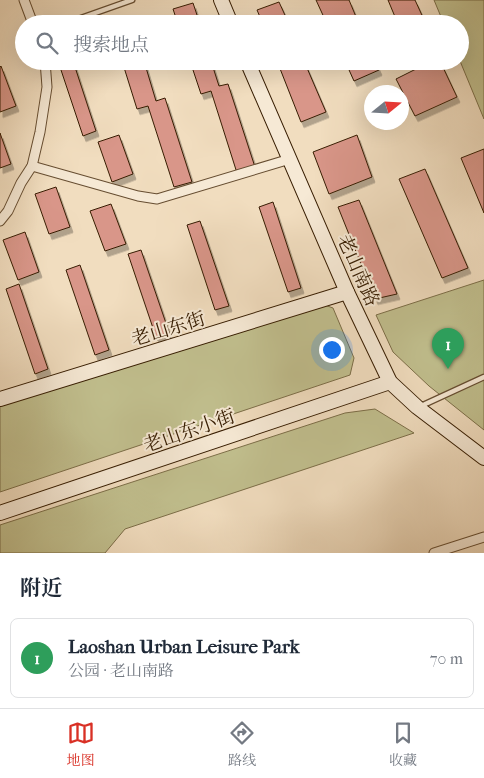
<!DOCTYPE html>
<html lang="zh">
<head>
<meta charset="utf-8">
<style>
	body { margin:0; font-family:"IM FELL French Canon","Noto Serif SC",serif; background:#f6f6f7; color:#1f2937 }
	.compass { position:absolute; left:364px; top:85px; width:45px; height:45px; border-radius:50%; background:#fff; box-shadow:0 5px 20px #0002; rotate:72deg }
	.you { position:absolute; left:331px; top:349px; width:18px; height:18px; margin:-12px; border:4px solid #fff; border-radius:50%; background:#1a73e8; box-shadow:0 0 0 8px #1a73e833 }
	.badge { display:grid; place-items:center; width:32px; height:32px; border-radius:50%; background:#d93025; color:#fff; font-size:16px; font-weight:700 }
	.pin { position:absolute; translate:-50% -41px; filter:drop-shadow(0 1px 2px #0008) }
	.pin::after { content:''; position:absolute; top:26px; width:18px; height:15px; background:inherit; clip-path:polygon(0 0,100% 0,50% 100%) }
	.list { margin:0; padding:0; list-style:none }
	h2 { display:flex; justify-content:space-between; align-items:center; height:65px; margin:0; padding:0 20px; font-size:21px }
	h2 small { font-size:16px; font-weight:400; color:#747a83 }
	.list li { display:grid; grid-template-columns:32px 1fr auto; gap:15px; align-items:center; box-sizing:border-box; height:80px; margin:0 10px 10px; padding:0 10px; border:1px solid #e0e1e3; border-radius:8px }
	.list b { display:block; font-size:19px; white-space:nowrap }
	.list p { margin:0; font-size:16px; white-space:nowrap; color:#747a83 }
	.list em { font-size:16px; font-style:normal; color:#747a83 }
	.icon { flex:none; width:28px; height:28px; fill:none; stroke:currentColor; stroke-width:2; stroke-linecap:round; stroke-linejoin:round }
	.map { position:relative; flex:none; width:484px; height:553px; overflow:hidden }
	.search { position:absolute; background:#fff; box-shadow:0 5px 20px #0002; left:15px; right:15px; top:15px; height:55px; display:flex; align-items:center; gap:12px; box-sizing:border-box; padding:0 18px; border-radius:28px; color:#747a83; font-size:19px }
	.sheet { height:155px; background:#fff }
	nav { display:flex; justify-content:space-around; align-items:center; box-sizing:border-box; height:70px; border-top:1px solid #e0e1e3; background:#fff; font-size:14px; color:#747a83 }
	nav a { display:grid; justify-items:center; gap:2px }
	nav .on { color:#d93025 }
	.map>svg:first-child { display:block }
	.green { fill:#c1bf8e; stroke:#7c6e48 }
	.building { fill:#d99689; stroke:#371d02; filter:url(#shadow) }
	.lines { fill:none; stroke-linecap:round; stroke-linejoin:round }
	.lane-casing { stroke:#664d31; stroke-width:7 }
	.street-casing { stroke:#664d31; stroke-width:11 }
	.secondary-casing { stroke:#371d02; stroke-width:16 }
	.lane { stroke:#f6e9d5; stroke-width:4.5 }
	.street { stroke:#f6e9d5; stroke-width:9 }
	.secondary { stroke:#f6e9d5; stroke-width:14 }
	.labels { text-anchor:middle; stroke-width:4; stroke-linejoin:round; paint-order:stroke }
	.street-label { font-size:19px; fill:#371d02; stroke:#f6e9d5 }
</style>
</head>
<body>
<div class="map">
<svg width="484" height="553" viewBox="0 0 484 553">
	<defs>
		<filter id="shadow"><feDropShadow dx="3" dy="5.5" stdDeviation="0" flood-color="#0004"/></filter>
	</defs>
	<rect width="100%" height="100%" fill="#f1ddbf"/>
	<filter id="stains"><feTurbulence type="fractalNoise" baseFrequency=".004" numOctaves="4"/><feColorMatrix values="0 0 0 0 .2 0 0 0 0 .09 0 0 0 0 .02 0 0 0 .5 -.17"/></filter>
	<radialGradient id="worn" r=".72"><stop offset=".6" stop-color="#630" stop-opacity="0"/><stop offset="1" stop-color="#630" stop-opacity=".3"/></radialGradient>
	<g class="green">
		<path d="M434,0H484V119L460,61V24H444Z"/>
		<path d="M484,280V430L429,386L393,352L376,315Z"/>
		<path d="M322,304L333,308L354,358L350,375L0,492V405Z"/>
		<path d="M375,409L414,433L125,529L105,553H0V525L345,413Z"/>
	</g>
	<g class="building">
		<path d="M316,0H349L359,24H327Z"/>
		<path d="M388,0H415L426,24H398Z"/>
		<path d="M279,2L289,24H263L257,10Z"/>
		<path d="M193,3L200,24H178L173,9Z"/>
		<path d="M130,17L132,24H110Z"/>
		<path d="M58,61H73L96,131L83,136Z"/>
		<path d="M122,61H144L156,101L165,98L192,182L174,187L148,106L137,109Z"/>
		<path d="M190,61H211L219,86L228,84L255,167L237,173L211,91L201,94Z"/>
		<path d="M277,61H304L326,112L301,122Z"/>
		<path d="M345,61H375L379,70L354,81Z"/>
		<path d="M432,61H440L457,97L415,116L396,79Z"/>
		<path d="M1,66L16,106L0,112V67Z"/>
		<path d="M0,133L11,164L0,168Z"/>
		<path d="M119,135L133,174L112,182L98,142Z"/>
		<path d="M357,135L372,177L329,194L313,152Z"/>
		<path d="M484,149V213L461,158Z"/>
		<path d="M425,169L468,268L442,278L399,179Z"/>
		<path d="M56,187L70,227L49,234L35,194Z"/>
		<path d="M359,200L397,294L375,299L338,207Z"/>
		<path d="M273,202L301,288L288,292L259,207Z"/>
		<path d="M111,204L126,244L105,251L90,211Z"/>
		<path d="M200,221L229,306L215,310L187,225Z"/>
		<path d="M25,232L39,272L18,280L3,240Z"/>
		<path d="M141,250L170,335L157,340L128,254Z"/>
		<path d="M80,265L109,350L95,355L66,270Z"/>
		<path d="M19,284L48,369L35,374L6,289Z"/>
	</g>
	<g class="lines">
		<defs>
			<g id="lane">
				<path d="M64,24L132,0"/>
				<path d="M421,406L484,377"/>
			</g>
			<g id="street">
				<path d="M24,0L33,24"/>
				<path d="M32,166L138,196L157,199L290,159"/>
				<path d="M0,221L8,211L21,183L32,166L40,132L47,87L45,61"/>
				<path d="M434,553L484,537"/>
			</g>
			<g id="secondary">
				<path d="M221,0L231,24"/>
				<path d="M247,61L347,292L390,382L417,407L484,458"/>
				<path d="M0,399L347,292"/>
				<path d="M0,513L390,382"/>
			</g>
		</defs>
		<use href="#lane" class="lane-casing"/>
		<use href="#street" class="street-casing"/>
		<use href="#secondary" class="secondary-casing"/>
		<use href="#lane" class="lane"/>
		<use href="#street" class="street"/>
		<use href="#secondary" class="secondary"/>
	</g>
	<g class="labels">
		<g class="street-label">
			<text transform="translate(359 270) rotate(66)" y="7">老山南路</text>
			<text transform="translate(168 328) rotate(-17)" y="7">老山东街</text>
			<text transform="translate(189 430) rotate(-19)" y="7">老山东小街</text>
		</g>
	</g>
	<rect width="100%" height="100%" filter="url(#stains)"/>
	<rect width="100%" height="100%" fill="url(#worn)"/>
</svg>
<svg class="compass" viewBox="-18 -18 36 36"><path d="M0-13l5 13h-10z" fill="#e53935"/><path d="M0 13l5-13h-10z" fill="#747a83"/></svg>
<div class="you"></div>
<div class="pin badge" style="left:448px;top:369px;background:#2e9e5b">1</div>
<div class="search"><svg class="icon" aria-label="search" viewBox="0 0 24 24"><circle cx="10" cy="10" r="6"/><path d="M15 15l6 6"/></svg>搜索地点</div>
</div>
<section class="sheet">
<h2>附近<small></small></h2>
<ul class="list">
<li><span class="badge" style="background:#2e9e5b">1</span><div><b>Laoshan Urban Leisure Park</b><p>公园 · 老山南路</p></div><em>70 m</em></li>
</ul>
</section>
<nav>
<a class="on"><svg class="icon" aria-label="map" viewBox="0 0 24 24"><path d="M3 6l6-2 6 2 6-2v14l-6 2-6-2-6 2zM9 4v14M15 6v14"/></svg>地图</a>
<a><svg class="icon" aria-label="directions" viewBox="0 0 24 24"><path d="M12 3l9 9-9 9-9-9zM9 14v-3h6M13 9l2 2-2 2"/></svg>路线</a>
<a><svg class="icon" aria-label="saved" viewBox="0 0 24 24"><path d="M7 4h10v16l-5-4-5 4z"/></svg>收藏</a>
</nav>
</body>
</html>
